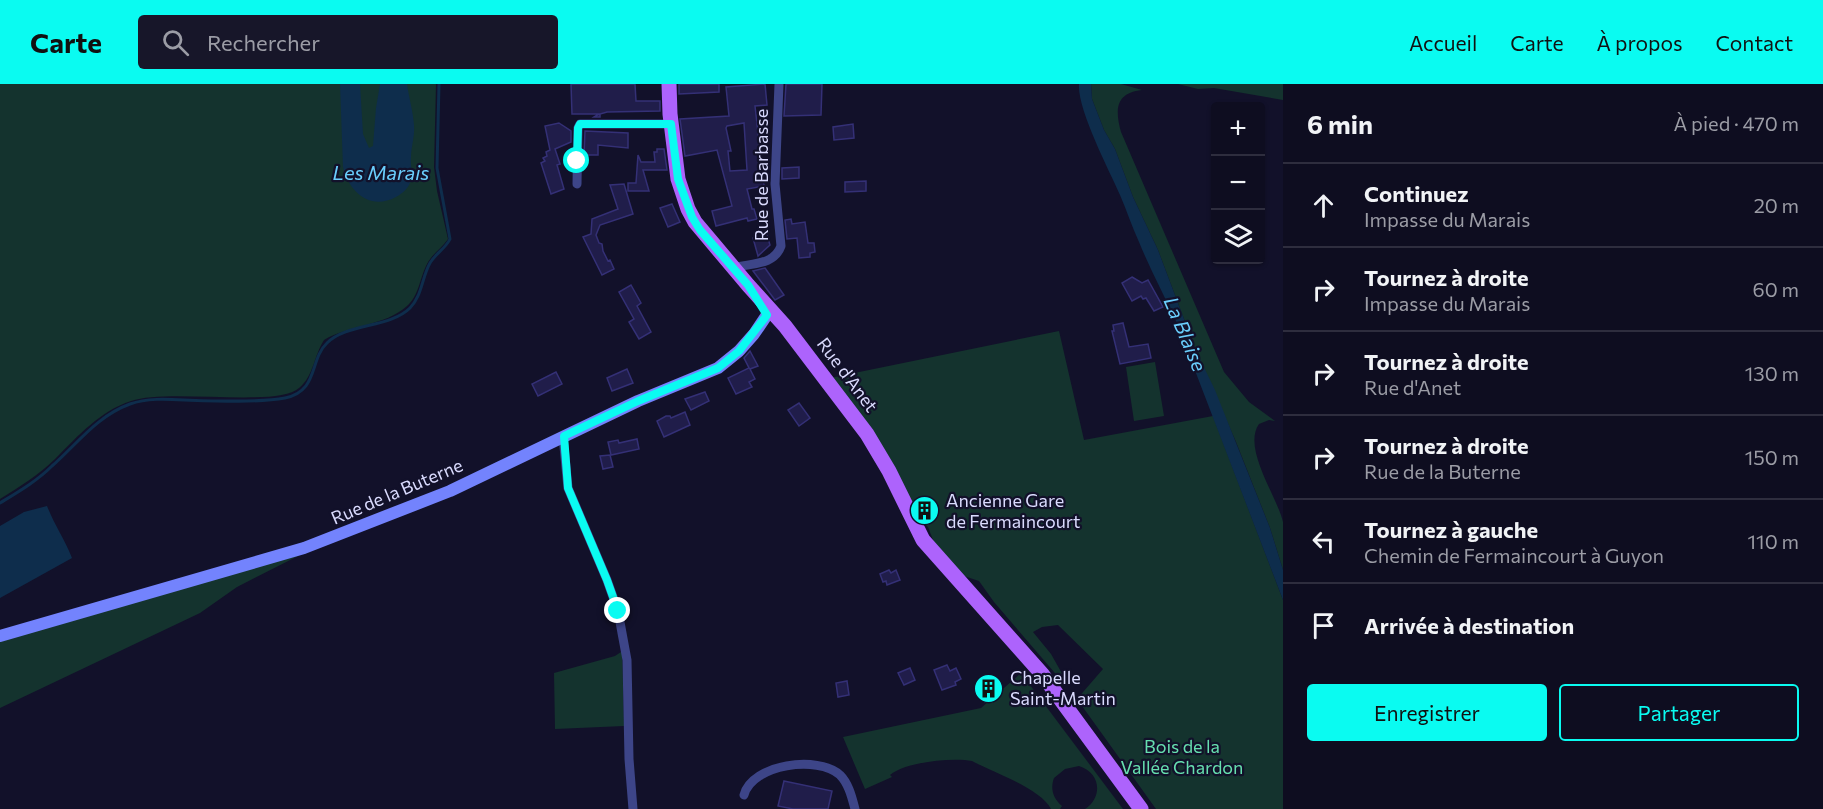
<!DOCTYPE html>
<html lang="fr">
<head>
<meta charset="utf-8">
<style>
	body { margin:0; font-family:Commissioner,sans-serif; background:#171629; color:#f1f3f6 }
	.controls { position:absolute; right:18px; top:18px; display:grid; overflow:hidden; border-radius:6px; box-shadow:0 2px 4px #0004 }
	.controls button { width:54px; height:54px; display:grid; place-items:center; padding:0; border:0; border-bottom:2px solid #2e2d3e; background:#0e0d20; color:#f1f3f6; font:30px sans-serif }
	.stop { position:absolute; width:18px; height:18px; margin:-14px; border:4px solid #0afbf1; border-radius:50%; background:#fff }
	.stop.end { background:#0afbf1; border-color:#fff; box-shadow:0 2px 6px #0008 }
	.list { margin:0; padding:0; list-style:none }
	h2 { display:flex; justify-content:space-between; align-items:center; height:78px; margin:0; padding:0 24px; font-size:26px }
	h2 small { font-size:20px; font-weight:400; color:#9b9ca5 }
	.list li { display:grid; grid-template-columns:39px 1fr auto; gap:18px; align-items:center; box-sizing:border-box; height:84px; padding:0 24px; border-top:2px solid #2e2d3e }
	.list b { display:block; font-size:22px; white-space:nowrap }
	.list p { margin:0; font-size:20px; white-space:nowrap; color:#9b9ca5 }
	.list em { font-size:20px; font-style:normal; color:#9b9ca5 }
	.actions { display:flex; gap:12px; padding:18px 24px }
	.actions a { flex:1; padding:14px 0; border:2px solid #0afbf1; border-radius:6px; text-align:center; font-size:21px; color:#0afbf1 }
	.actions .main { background:#0afbf1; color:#111 }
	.icon { flex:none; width:33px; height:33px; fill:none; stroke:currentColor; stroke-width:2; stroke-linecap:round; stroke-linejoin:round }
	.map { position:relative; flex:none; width:1283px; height:725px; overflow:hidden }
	header { display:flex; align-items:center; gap:36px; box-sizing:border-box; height:84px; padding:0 30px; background:#0afbf1; color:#111 }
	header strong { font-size:28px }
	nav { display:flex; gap:33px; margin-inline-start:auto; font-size:21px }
	.search { width:420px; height:54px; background:#171629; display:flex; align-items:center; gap:15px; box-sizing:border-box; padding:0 21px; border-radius:6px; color:#9b9ca5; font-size:22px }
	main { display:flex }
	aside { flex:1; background:#0e0d20 }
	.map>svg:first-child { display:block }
	.green { fill:#14332e }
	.water { fill:#0e2d4c }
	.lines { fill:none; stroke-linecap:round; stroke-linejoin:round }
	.stream { stroke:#0e2d4c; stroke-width:3 }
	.building { fill:#201d4a; stroke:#343076; stroke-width:1.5; fill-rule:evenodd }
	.street { stroke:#3d4588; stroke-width:9 }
	.secondary { stroke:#7383fd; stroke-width:12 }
	.primary { stroke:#ad63fc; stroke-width:15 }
	.route { stroke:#0afbf1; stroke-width:8 }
	.labels { text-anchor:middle; stroke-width:4.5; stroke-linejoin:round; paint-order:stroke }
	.street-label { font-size:18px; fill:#dadbfe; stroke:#12112a }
	.poi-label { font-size:18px; fill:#dadbfe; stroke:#12112a; text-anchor:start }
	.park-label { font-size:18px; fill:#66dfaf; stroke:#12112a }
	.water-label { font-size:20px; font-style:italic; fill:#6acefd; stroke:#12112a }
</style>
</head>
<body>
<header>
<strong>Carte</strong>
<div class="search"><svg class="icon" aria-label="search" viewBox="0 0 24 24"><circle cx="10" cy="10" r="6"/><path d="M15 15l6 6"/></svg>Rechercher</div>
<nav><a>Accueil</a><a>Carte</a><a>À propos</a><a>Contact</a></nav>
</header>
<main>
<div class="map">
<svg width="1283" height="725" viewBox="0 0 1283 725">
	<rect width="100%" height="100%" fill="#12112a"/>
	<g class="green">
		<path d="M0,0H436L434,83L437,107L448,155C442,164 432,170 427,180C420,193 419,212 407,222C385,242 349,241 324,256C314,271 314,292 299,304C277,324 169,304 131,317C100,327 78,352 55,375C39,391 19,403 0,415Z"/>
		<path d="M1091,0H1121L1142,6C1115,9 1115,26 1121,48L1224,288L1249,318L1275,337L1269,336L1259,340C1242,364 1277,412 1283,438C1283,453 1283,471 1283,486L1270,444L1236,358L1196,267L1158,166L1133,113L1115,65L1104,46L1092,15Z"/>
		<path d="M1178,0H1283V16L1214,4L1198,5Z"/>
		<path d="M1059,247L1084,356L1213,332L1283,516V725H1156L1077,615L1103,585L1058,541L1042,543L1033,548L1051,570L1064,593V596L1060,595L994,518L979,497L964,492L935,461L928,443L920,436L830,294Z"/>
		<path d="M1155,278L1164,332L1134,337L1126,283Z"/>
		<path d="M302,470L237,503L200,529L0,624V557Z"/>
		<path d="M622,561L624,642L555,645L554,589L615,572L621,568Z"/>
		<path d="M1021,589L1123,725H1085C1103,713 1101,689 1079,682L1065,685L1054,694C1050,705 1053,714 1062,722L1060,725H1051C1041,705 993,688 972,677C953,673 905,678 890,691L892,693L865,705L843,653L981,624Z"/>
	</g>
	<g class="water">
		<path d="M340,0H360L363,50L369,64L373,62L376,24L380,0H407C409,14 413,27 414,41C415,52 411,63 411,73C410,80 413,89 411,96C409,104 403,109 396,113C370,127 349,108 343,83Z"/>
		<path d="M1079,0H1091L1092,15L1104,46L1115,65L1133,113L1158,166L1196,267L1215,306L1270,444L1283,486V516L1176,237C1164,211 1150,185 1139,158C1132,143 1127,127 1120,111C1109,86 1077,25 1079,0Z"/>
		<path d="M47,422C54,440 65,456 72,474L0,514V442L24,428Z"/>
	</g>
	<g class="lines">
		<path class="stream" d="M0,419C18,408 37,397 52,382C77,360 97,332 130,320C147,314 166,315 184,316C213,317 258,319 285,314C319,307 309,276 327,259C347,239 390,244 410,224C422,212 422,193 430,179C436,169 446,164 450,155L437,84L439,0"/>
	</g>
	<g class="building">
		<path d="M571,0H635L636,17H660V27L607,28L600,30V33H594L599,30H572Z"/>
		<path d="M679,0H719V8L679,10Z"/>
		<path d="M765,0L767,21L755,22L761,75L762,74L764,85H762L764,102L747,105L752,125H754L757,135L748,137L747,134L716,142L712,127L732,122L717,66L685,72L680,35L729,32L726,3ZM744,39L747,86L730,87L728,67H731L726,44L727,42Z"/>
		<path d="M786,0H822L821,31L784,32Z"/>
		<path d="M559,39L571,47V58L555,65L560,80L557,81L564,105L551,110L541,79L545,77L543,74L547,72L546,68L550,66L545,42Z"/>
		<path d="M853,40L854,54L834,56L833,43Z"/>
		<path d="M585,47L628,49V64L598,61V71H584Z"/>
		<path d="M657,65H664L667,86H643L649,107H628V99H636L638,71L641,78H655L654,68H657Z"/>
		<path d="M799,83V94L782,95V84Z"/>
		<path d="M866,97V107L845,108V98Z"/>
		<path d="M624,100L633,130L600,141L596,151L599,159L602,160L603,167L608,177L610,176L614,185L602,191L583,153L591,150L592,135L618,125L610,101Z"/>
		<path d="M672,120L680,138L668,143L660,124Z"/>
		<path d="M791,135L792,140L805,138L808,159H814L815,168L810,169V173L799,174L797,154L787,155L785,136Z"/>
		<path d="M767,151L770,161L758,172L753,154Z"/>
		<path d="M765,184L784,211L775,216L753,187Z"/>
		<path d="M1132,193L1142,199L1148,196L1163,223L1154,227L1146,214L1143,215L1141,212L1132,217L1122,199Z"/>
		<path d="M631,201L641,219L637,222L651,248L639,255L629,238L634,235L619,208Z"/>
		<path d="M1123,239L1129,263L1148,260L1151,274L1120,280L1112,247H1114L1113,241Z"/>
		<path d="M750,267L758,282L750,285L755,295L749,298L752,303L736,310L728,294L749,284L744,274Z"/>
		<path d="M627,285L633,299L612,307L607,294Z"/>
		<path d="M556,288L562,300L538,312L532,300Z"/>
		<path d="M705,308L709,317L691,326L685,315Z"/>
		<path d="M799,319L810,334L799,342L788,326Z"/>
		<path d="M685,328L690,341L664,353L657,337L666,332H670L671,334Z"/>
		<path d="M637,355L639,365L611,371L608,358L618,356L619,359Z"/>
		<path d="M610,371L613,383L603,385L600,372Z"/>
		<path d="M889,486L891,489L896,486L900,496L887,501L886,497L883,498L880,490Z"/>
		<path d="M947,581L950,587L956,584L961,595L955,598L956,601L942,606L934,586Z"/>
		<path d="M910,584L915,596L904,601L898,589Z"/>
		<path d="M847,597L849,611L838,613L836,599Z"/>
		<path d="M784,697L832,707L828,725H793L778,722Z"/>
	</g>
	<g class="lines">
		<g class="street">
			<path d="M577,100L578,44L580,40H671"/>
			<path d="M733,184C750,179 774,182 781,162L775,100L779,0"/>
			<path d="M563,352L568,404L607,496L618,527L622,549L627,576L629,675L633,725"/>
			<path d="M744,711C752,680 818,671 840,691C849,700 852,714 855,725"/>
		</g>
		<path class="secondary" d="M0,552L304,464L450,407L638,317L718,284L739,267L754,250L771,225"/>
		<path class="primary" d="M669,0L670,30L678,95L688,125L695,138L748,201L785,242L867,350L889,387L923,456L1042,590L1141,725"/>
	</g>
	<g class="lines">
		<path class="route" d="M577,77L578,44L580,40H671L678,95L692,133L700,146L748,201L767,231L739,267L718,284L638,317L564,352L568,404L607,496L618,527"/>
	</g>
	<defs>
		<symbol id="building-disc" viewBox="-11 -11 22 22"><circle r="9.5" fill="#0afbf1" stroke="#12112a"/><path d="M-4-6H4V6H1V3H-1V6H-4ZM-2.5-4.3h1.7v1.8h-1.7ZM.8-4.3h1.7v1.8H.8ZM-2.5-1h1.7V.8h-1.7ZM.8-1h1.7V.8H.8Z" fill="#111"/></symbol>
	</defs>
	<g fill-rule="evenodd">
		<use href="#building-disc" x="908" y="410" width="33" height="33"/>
		<use href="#building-disc" x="972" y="588" width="33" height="33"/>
	</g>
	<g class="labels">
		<g class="street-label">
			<text transform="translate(762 91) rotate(-90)" y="6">Rue de Barbasse</text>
			<text transform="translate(847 291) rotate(53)" y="6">Rue d'Anet</text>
			<text transform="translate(397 408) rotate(-23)" y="6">Rue de la Buterne</text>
		</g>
		<g class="poi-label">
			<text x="946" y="423">Ancienne Gare<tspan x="946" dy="21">de Fermaincourt</tspan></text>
			<text x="1010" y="600">Chapelle<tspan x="1010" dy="21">Saint-Martin</tspan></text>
		</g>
		<g class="park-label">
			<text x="1182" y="669">Bois de la<tspan x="1182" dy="21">Vallée Chardon</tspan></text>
		</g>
		<g class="water-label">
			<text x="381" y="96">Les Marais</text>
			<text transform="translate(1185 250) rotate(67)" y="7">La Blaise</text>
		</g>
	</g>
</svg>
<div class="controls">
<button>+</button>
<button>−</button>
<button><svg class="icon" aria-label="layers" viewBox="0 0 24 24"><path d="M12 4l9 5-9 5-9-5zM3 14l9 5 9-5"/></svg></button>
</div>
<div class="stop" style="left:577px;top:77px"></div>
<div class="stop end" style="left:618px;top:527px"></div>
</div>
<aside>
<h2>6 min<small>À pied · 470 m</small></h2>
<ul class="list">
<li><svg class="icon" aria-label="ahead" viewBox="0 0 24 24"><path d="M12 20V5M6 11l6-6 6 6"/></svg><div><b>Continuez</b><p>Impasse du Marais</p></div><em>20 m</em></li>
<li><svg class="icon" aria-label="right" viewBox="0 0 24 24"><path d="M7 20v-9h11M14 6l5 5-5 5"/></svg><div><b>Tournez à droite</b><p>Impasse du Marais</p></div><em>60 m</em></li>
<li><svg class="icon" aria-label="right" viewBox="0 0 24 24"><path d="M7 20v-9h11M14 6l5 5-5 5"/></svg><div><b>Tournez à droite</b><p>Rue d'Anet</p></div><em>130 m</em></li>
<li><svg class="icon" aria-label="right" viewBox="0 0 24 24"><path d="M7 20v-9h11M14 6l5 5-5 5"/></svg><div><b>Tournez à droite</b><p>Rue de la Buterne</p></div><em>150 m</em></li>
<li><svg class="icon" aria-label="left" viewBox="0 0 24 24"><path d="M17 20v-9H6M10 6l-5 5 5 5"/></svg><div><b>Tournez à gauche</b><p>Chemin de Fermaincourt à Guyon</p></div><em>110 m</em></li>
<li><svg class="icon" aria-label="arrive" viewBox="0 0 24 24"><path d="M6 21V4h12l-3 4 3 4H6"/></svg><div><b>Arrivée à destination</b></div></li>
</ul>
<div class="actions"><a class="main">Enregistrer</a><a>Partager</a></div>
</aside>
</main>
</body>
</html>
